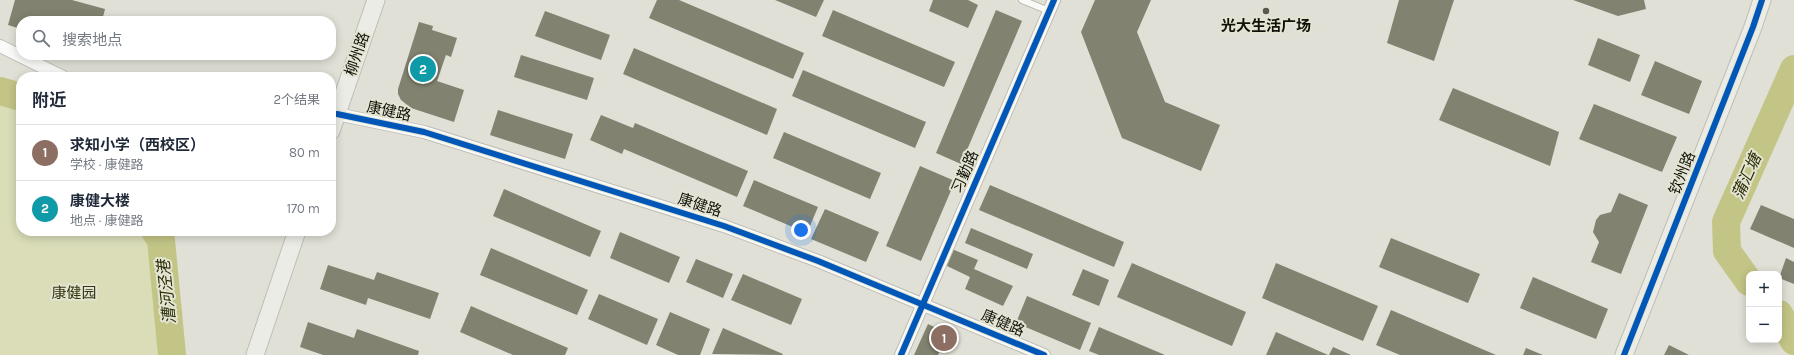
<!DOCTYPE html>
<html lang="zh">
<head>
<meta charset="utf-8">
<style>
	body { margin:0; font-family:Karla,"Noto Sans SC",sans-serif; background:#f2f2f3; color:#1f2937 }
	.controls { position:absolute; right:12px; bottom:12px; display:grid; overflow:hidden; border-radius:8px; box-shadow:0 2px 10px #0003 }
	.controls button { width:36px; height:36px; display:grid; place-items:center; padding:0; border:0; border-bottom:1px solid #e0e1e3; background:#fff; color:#1f2937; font:20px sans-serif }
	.you { position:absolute; left:801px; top:230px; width:14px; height:14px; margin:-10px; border:3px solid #fff; border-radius:50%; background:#1a73e8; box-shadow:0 0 0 6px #1a73e833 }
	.badge { display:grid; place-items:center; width:26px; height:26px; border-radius:50%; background:#1a73e8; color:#fff; font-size:13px; font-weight:700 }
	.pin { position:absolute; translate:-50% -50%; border:2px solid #fff; box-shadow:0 1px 4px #0006 }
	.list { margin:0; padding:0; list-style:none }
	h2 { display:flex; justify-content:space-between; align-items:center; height:52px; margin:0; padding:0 16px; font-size:17px }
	h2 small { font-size:13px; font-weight:400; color:#747a83 }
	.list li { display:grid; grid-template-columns:26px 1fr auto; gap:12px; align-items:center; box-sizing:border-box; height:56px; padding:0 16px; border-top:1px solid #e0e1e3 }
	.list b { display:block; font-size:15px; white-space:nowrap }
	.list p { margin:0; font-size:13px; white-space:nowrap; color:#747a83 }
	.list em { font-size:13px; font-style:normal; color:#747a83 }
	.icon { flex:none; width:22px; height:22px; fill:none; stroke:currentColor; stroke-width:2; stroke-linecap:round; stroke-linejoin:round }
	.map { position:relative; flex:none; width:1794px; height:355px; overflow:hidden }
	.search { position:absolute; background:#fff; box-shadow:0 2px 10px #0003; left:16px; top:16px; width:320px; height:44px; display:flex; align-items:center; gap:10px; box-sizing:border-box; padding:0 14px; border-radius:16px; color:#747a83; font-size:15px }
	.panel { position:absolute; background:#fff; box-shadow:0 2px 10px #0003; left:16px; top:72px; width:320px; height:164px; border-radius:16px }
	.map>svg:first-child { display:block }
	.green { fill:#daddb8 }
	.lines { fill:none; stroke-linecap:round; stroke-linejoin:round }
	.river { stroke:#c3c586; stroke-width:28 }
	.building { fill:#828270 }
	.lane-casing { stroke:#bebeb6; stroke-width:8 }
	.street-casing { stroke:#bebeb6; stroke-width:14 }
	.secondary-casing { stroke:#bebeb6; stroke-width:19 }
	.lane { stroke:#fafaf9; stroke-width:6 }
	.street { stroke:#fafaf9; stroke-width:12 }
	.secondary { stroke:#ecece7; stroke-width:17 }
	.cycleway-casing { stroke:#e3e4d2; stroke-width:8 }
	.cycleway { stroke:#0057b8; stroke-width:6 }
	.poi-dot { fill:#595952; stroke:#e3e4d2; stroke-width:1.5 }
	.labels { text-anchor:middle; stroke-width:4; stroke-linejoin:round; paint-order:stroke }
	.poi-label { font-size:15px; font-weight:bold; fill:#11110b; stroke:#e3e4d2 }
	.street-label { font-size:15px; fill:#11110b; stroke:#e3e4d2 }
	.park-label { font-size:15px; fill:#363712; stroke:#e3e4d2 }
	.water-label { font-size:16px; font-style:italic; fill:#2d2e08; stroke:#e3e4d2 }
</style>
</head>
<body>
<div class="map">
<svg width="1794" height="355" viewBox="0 0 1794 355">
	<rect width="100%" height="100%" fill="#e0e0d6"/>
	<path class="green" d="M0,91L21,97V231H155L161,240L172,355H0Z"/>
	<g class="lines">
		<g class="river">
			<path d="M0,91L21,97"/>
			<path d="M155,231L161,240L172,355"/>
			<path d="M1749,282L1727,251L1726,222L1794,69"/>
			<path d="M1779,314L1794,341"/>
		</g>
	</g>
	<g class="building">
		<path d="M15,0H72L105,9L102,21H21V29L8,25Z"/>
		<path d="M657,0H679L804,53L793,79L649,18Z"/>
		<path d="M775,0H824L816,17Z"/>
		<path d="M933,0H968L978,5L968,28L929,11Z"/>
		<path d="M1095,0H1151L1137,32L1165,102L1220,125L1201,171L1122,138L1081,32Z"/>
		<path d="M1399,0H1454L1434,61L1387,43Z"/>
		<path d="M1573,0H1644L1646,9L1618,16Z"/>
		<path d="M833,10L955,62L944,87L822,36Z"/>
		<path d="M996,10L1022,21L961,164L936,153Z"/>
		<path d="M545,11L610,35L601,60L535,36Z"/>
		<path d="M419,22L433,26L432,30L457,38L451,57L446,55L437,81L464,90L454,122L411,108L401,100L398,94V89Z"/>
		<path d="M1598,38L1640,55L1630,82L1588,65Z"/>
		<path d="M634,48L777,109L767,135L623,74Z"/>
		<path d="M521,55L594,78L587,100L514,77Z"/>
		<path d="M1655,61L1702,81L1689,114L1641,95Z"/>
		<path d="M803,70L926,122L915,148L792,96Z"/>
		<path d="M1453,88L1559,132L1550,166L1439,120Z"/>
		<path d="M1594,104L1677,137L1662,172L1579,139Z"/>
		<path d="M498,110L573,134L565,159L490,135Z"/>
		<path d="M601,115L633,128L635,123L748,171L737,197L624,149L622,154L590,140Z"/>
		<path d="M784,132L881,173L870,199L773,158Z"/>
		<path d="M920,166L955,181L921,261L886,246Z"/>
		<path d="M754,180L818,207L807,233L743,206Z"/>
		<path d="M990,185L1124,242L1114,267L979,210Z"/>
		<path d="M504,189L601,231L590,257L493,216Z"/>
		<path d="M1619,193L1648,205L1621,274L1591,262L1599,242L1593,232L1596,220L1600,215L1611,212Z"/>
		<path d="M1761,205L1794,219V248L1750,229Z"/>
		<path d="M825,209L879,232L866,262L811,239Z"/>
		<path d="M971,228L1033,254L1027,269L965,243Z"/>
		<path d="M620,232L680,257L669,283L610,258Z"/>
		<path d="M1391,238L1480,274L1468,303L1379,267Z"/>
		<path d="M491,248L588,290L577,315L480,275Z"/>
		<path d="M952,249L978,260L974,269L1013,286L1003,306L965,289L970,277L945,265Z"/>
		<path d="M1786,258L1794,262V284L1779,278Z"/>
		<path d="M696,259L733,274L723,298L686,282Z"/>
		<path d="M1132,263L1246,312L1232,346L1117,297Z"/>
		<path d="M1276,263L1378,306L1363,341L1262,298Z"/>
		<path d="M328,265L374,280L377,272L439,293L430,319L368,298L366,305L320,289Z"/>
		<path d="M1083,269L1109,280L1099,306L1072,295Z"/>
		<path d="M743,274L802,299L791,325L731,300Z"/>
		<path d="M1533,277L1608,309L1596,339L1520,308Z"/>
		<path d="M599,294L658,319L647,345L588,319Z"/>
		<path d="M1027,296L1091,323L1080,350L1016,323Z"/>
		<path d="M471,306L568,348L565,355H513L460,332Z"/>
		<path d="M1391,310L1496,355H1400L1376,345Z"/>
		<path d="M670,312L710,329L700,355H678L656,345Z"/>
		<path d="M308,322L354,338L357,329L419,351L418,355H323L300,347Z"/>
		<path d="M928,324L947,333L938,355H914Z"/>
		<path d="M1099,327L1165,355H1099L1089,351Z"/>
		<path d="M723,328L783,354L782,355L712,354Z"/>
		<path d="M1276,332L1328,355H1266Z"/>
		<path d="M1669,345L1689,355H1664Z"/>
		<path d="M1333,347L1351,355H1329Z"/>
		<path d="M1526,348L1543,355H1523Z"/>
	</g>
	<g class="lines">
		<defs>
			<path id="lane" d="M1022,0L1049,11"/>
			<g id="street">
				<path d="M0,46L63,77"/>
				<path d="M337,114L424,132L724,226L818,261L1044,355"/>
				<path d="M901,355L1054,0"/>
			</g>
			<g id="secondary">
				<path d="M331,131L376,0"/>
				<path d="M255,355L297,231"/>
				<path d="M1624,355L1753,27L1762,0"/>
			</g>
		</defs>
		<use href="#lane" class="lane-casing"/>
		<use href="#street" class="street-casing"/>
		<use href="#secondary" class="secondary-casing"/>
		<use href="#lane" class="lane"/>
		<use href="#street" class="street"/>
		<use href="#secondary" class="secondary"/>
		<defs>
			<g id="cycleway">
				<path d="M337,114L424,132L724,226L818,261L1044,355"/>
				<path d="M901,355L1054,0"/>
				<path d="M1624,355L1753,27L1762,0"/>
			</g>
		</defs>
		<use href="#cycleway" class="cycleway-casing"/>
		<use href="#cycleway" class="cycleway"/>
	</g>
	<circle class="poi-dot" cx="1266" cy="11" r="4"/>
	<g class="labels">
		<g class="poi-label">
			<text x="1266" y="31">光大生活广场</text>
		</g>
		<g class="street-label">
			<text transform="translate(357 54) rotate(-71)" y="5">柳州路</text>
			<text transform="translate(389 111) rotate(12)" y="5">康健路</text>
			<text transform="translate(965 172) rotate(-67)" y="5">习勤路</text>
			<text transform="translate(1682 173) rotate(-68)" y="5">钦州路</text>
			<text transform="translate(700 205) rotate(18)" y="5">康健路</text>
			<text transform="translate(1003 323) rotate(23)" y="5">康健路</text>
		</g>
		<g class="park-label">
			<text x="74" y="298">康健园</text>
		</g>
		<g class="water-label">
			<text transform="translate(1746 176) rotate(-66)" y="6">蒲汇塘</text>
			<text transform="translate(166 292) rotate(-96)" y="6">漕河泾港</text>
		</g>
	</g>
</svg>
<div class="controls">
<button>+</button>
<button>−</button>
</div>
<div class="you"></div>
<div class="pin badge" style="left:944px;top:338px;background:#8d6e63">1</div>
<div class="pin badge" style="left:423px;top:69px;background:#0f9aa8">2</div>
<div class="search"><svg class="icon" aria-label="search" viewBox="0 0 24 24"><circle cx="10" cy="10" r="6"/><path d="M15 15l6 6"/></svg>搜索地点</div>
<section class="panel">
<h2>附近<small>2个结果</small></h2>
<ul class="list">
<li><span class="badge" style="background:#8d6e63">1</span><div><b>求知小学（西校区）</b><p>学校 · 康健路</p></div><em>80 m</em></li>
<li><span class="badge" style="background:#0f9aa8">2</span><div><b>康健大楼</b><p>地点 · 康健路</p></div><em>170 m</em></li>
</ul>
</section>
</div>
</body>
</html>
